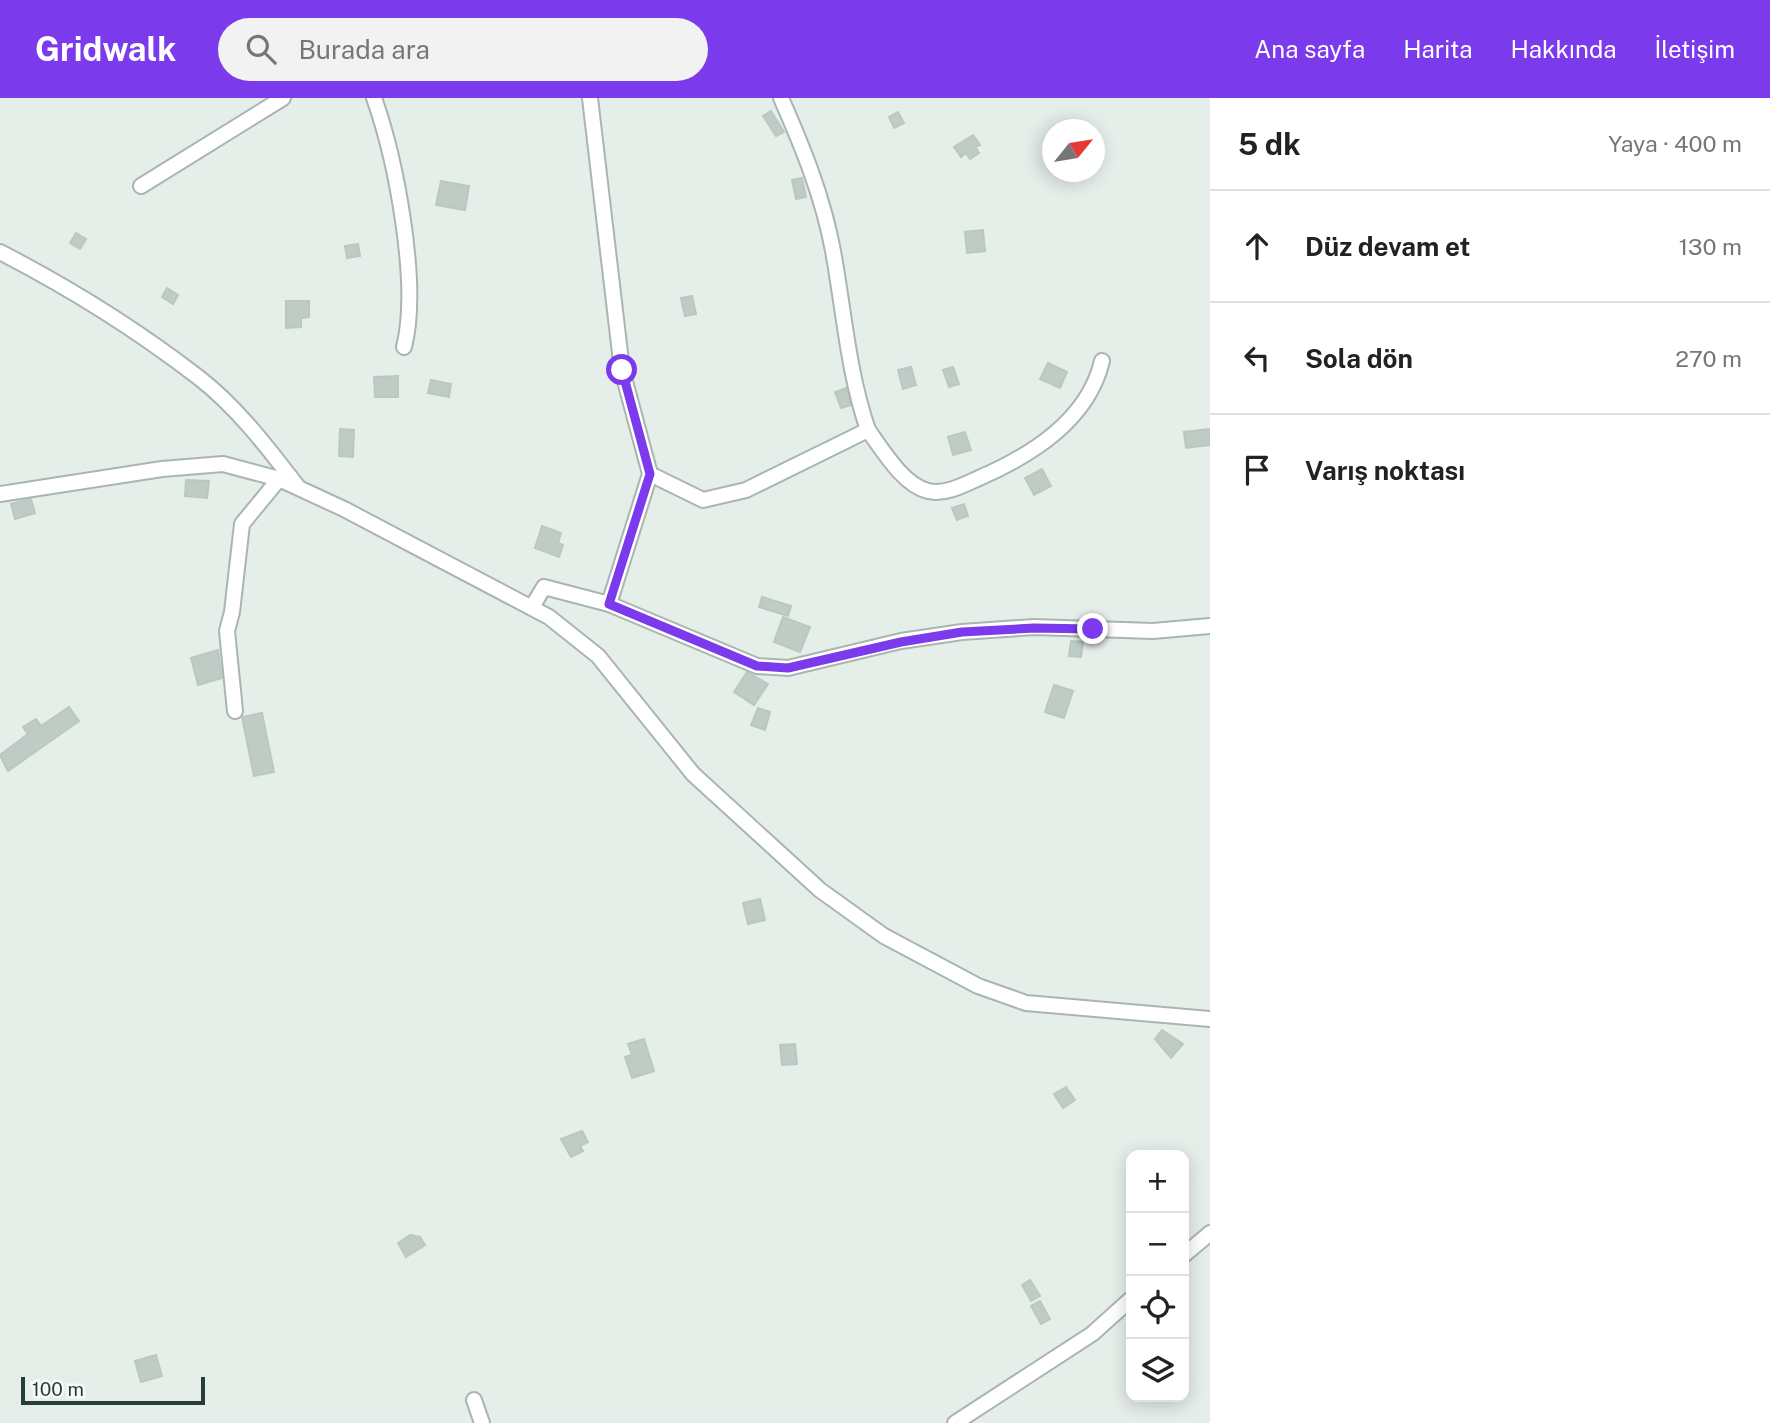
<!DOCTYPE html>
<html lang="tr">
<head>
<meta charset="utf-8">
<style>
	body { margin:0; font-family:"Public Sans",sans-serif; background:#f2f2f2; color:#222 }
	.controls { position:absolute; right:21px; bottom:21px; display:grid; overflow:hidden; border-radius:14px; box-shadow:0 4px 18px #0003 }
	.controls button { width:63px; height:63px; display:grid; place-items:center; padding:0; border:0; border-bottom:2px solid #e0e0e0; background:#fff; color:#222; font:35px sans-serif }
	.compass { position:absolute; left:1042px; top:21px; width:63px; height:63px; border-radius:50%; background:#fff; box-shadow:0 4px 18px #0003; rotate:60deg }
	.scale { position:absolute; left:21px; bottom:18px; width:184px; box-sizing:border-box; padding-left:7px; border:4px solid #263f36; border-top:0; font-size:19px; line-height:24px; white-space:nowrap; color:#263f36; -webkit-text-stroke:5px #f7fbf8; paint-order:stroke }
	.stop { position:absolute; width:21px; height:21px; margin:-16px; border:5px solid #7c3aed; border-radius:50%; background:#fff }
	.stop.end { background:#7c3aed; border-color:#fff; box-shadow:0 2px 7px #0008 }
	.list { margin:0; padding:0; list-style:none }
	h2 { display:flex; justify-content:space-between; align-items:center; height:91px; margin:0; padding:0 28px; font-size:30px }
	h2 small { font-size:23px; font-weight:400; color:#767676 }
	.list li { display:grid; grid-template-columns:46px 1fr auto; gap:21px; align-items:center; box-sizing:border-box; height:112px; padding:0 28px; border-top:2px solid #e0e0e0 }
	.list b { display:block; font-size:26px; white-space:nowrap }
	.list em { font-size:23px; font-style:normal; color:#767676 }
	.icon { flex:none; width:38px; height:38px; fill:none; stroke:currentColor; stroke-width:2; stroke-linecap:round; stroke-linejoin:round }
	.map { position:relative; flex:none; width:1210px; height:1325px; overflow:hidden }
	header { display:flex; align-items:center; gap:42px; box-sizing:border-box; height:98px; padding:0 35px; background:#7c3aed; color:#fff }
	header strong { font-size:33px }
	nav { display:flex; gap:38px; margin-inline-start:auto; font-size:24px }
	.search { width:490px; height:63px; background:#f2f2f2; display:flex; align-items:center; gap:18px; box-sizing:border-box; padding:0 24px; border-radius:38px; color:#767676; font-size:26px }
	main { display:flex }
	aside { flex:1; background:#fff }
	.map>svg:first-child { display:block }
	.building { fill:#bfccc5; stroke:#b9c8c0; stroke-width:2 }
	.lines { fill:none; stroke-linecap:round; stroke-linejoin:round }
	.minor-casing { stroke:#a9b6b0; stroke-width:18 }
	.minor { stroke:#fff; stroke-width:14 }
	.route { stroke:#7c3aed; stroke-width:9 }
</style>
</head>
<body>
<header>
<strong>Gridwalk</strong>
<div class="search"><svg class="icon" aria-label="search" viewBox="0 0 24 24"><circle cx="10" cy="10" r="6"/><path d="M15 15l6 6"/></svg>Burada ara</div>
<nav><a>Ana sayfa</a><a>Harita</a><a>Hakkında</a><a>İletişim</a></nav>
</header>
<main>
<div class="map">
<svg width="1210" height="1325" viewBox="0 0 1210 1325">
	<rect width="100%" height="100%" fill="#e6eeea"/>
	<g class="building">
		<path d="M771,13L784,34L776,38L763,18Z"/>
		<path d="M898,14L904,25L894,30L889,19Z"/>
		<path d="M973,37L980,47L975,49L979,55L970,61L966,55L961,59L954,49Z"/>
		<path d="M802,80L806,99L796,101L792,82Z"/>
		<path d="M441,83L469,88L465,112L436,107Z"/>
		<path d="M983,132L985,153L967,155L965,134Z"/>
		<path d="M76,135L86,141L80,151L70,145Z"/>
		<path d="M358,146L360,158L347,160L345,148Z"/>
		<path d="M167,190L178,197L173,206L162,199Z"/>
		<path d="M692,198L696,216L685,218L681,200Z"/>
		<path d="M286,203H309V219L301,220V229L286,230Z"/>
		<path d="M1048,265L1067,274L1060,290L1040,281Z"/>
		<path d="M911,269L916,287L903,291L898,272Z"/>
		<path d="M953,269L959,286L949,289L943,272Z"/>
		<path d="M398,278V299H375L374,279Z"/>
		<path d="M431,282L451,286L449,299L428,295Z"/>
		<path d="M846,290L851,307L841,310L835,294Z"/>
		<path d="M340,331L354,332L353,359L339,358Z"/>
		<path d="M1210,331V347L1186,350L1184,334Z"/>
		<path d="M965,334L971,352L953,357L948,339Z"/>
		<path d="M1042,371L1051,388L1034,397L1025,380Z"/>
		<path d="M186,382L209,383L207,400L185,398Z"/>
		<path d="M31,401L35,415L15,421L11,406Z"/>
		<path d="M964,406L968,418L957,422L952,410Z"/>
		<path d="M542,428L561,435L558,445L563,447L559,459L535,450Z"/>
		<path d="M762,499L791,508L788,518L759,509Z"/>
		<path d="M783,519L810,529L800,554L774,544Z"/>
		<path d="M1071,543L1083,544L1081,559L1069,558Z"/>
		<path d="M218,552L222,580L198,587L191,560Z"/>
		<path d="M747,574L768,586L754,607L734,594Z"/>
		<path d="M1054,587L1073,593L1064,620L1045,614Z"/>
		<path d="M69,609L79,623L8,673L0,657L28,636L23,629L36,621L41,628Z"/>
		<path d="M758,610L770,614L765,632L751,627Z"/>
		<path d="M262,615L274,674L254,678L242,619Z"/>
		<path d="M760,801L765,822L748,826L743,805Z"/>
		<path d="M1162,932L1183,946L1171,960L1155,941Z"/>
		<path d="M644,941L654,973L632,980L625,959L632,957L628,946Z"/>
		<path d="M795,946L797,966L782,967L780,947Z"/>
		<path d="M1066,989L1075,1002L1063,1010L1054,996Z"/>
		<path d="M582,1033L588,1044L580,1048L583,1053L571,1059L561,1041Z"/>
		<path d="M410,1137L420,1139L425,1147L406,1159L398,1145Z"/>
		<path d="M1030,1182L1040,1198L1031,1203L1022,1187Z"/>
		<path d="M1040,1203L1050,1221L1041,1226L1031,1208Z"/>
		<path d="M156,1257L162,1278L141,1284L135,1263Z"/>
	</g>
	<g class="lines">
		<defs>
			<g id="minor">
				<path d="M374,0C396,62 420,186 404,249"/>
				<path d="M590,0L622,272L650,376L609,506"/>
				<path d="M141,88L283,0"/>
				<path d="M0,154C68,189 137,232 198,279C237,309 268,350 298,389"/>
				<path d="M868,332C882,351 903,387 928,393C945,397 964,387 979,380C1032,357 1088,322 1102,263"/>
				<path d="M650,376L703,402L746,392L868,332C848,274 844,213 833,153C823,99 803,50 781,0"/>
				<path d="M0,396L162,371L223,366L279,381L344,411L549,519L598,558L693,676L820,792L884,838L978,888L1026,905L1210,921"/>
				<path d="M532,509L544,489L609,506L757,568L788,570L901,543L962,534L1034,529L1153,533L1210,528"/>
				<path d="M235,613L227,533L232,514L242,426L279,381"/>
				<path d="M1184,1157L1210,1135"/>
				<path d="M474,1302L482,1325"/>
				<path d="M955,1325L1092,1236L1131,1201"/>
			</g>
		</defs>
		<use href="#minor" class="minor-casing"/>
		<use href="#minor" class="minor"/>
	</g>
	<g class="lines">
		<path class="route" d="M622,272L650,376L609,506L757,568L788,570L901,544L962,534L1034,530L1093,531"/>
	</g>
</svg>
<div class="controls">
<button>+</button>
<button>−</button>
<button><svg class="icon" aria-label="locate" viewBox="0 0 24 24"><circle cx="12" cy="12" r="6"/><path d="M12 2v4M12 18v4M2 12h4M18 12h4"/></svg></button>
<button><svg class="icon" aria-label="layers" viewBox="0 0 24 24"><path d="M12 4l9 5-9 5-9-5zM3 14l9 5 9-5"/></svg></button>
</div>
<svg class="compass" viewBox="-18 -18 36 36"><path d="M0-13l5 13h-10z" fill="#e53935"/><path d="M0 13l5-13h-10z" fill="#767676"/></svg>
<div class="scale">100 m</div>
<div class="stop" style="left:622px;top:272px"></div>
<div class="stop end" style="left:1093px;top:531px"></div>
</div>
<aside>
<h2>5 dk<small>Yaya · 400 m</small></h2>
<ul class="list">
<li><svg class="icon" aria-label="ahead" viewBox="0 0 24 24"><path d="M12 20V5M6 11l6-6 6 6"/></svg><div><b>Düz devam et</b></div><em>130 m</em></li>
<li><svg class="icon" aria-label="left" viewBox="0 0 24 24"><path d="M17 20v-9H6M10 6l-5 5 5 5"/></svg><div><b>Sola dön</b></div><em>270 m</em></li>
<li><svg class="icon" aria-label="arrive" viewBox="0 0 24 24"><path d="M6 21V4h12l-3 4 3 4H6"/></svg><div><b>Varış noktası</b></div></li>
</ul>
</aside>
</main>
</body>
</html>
